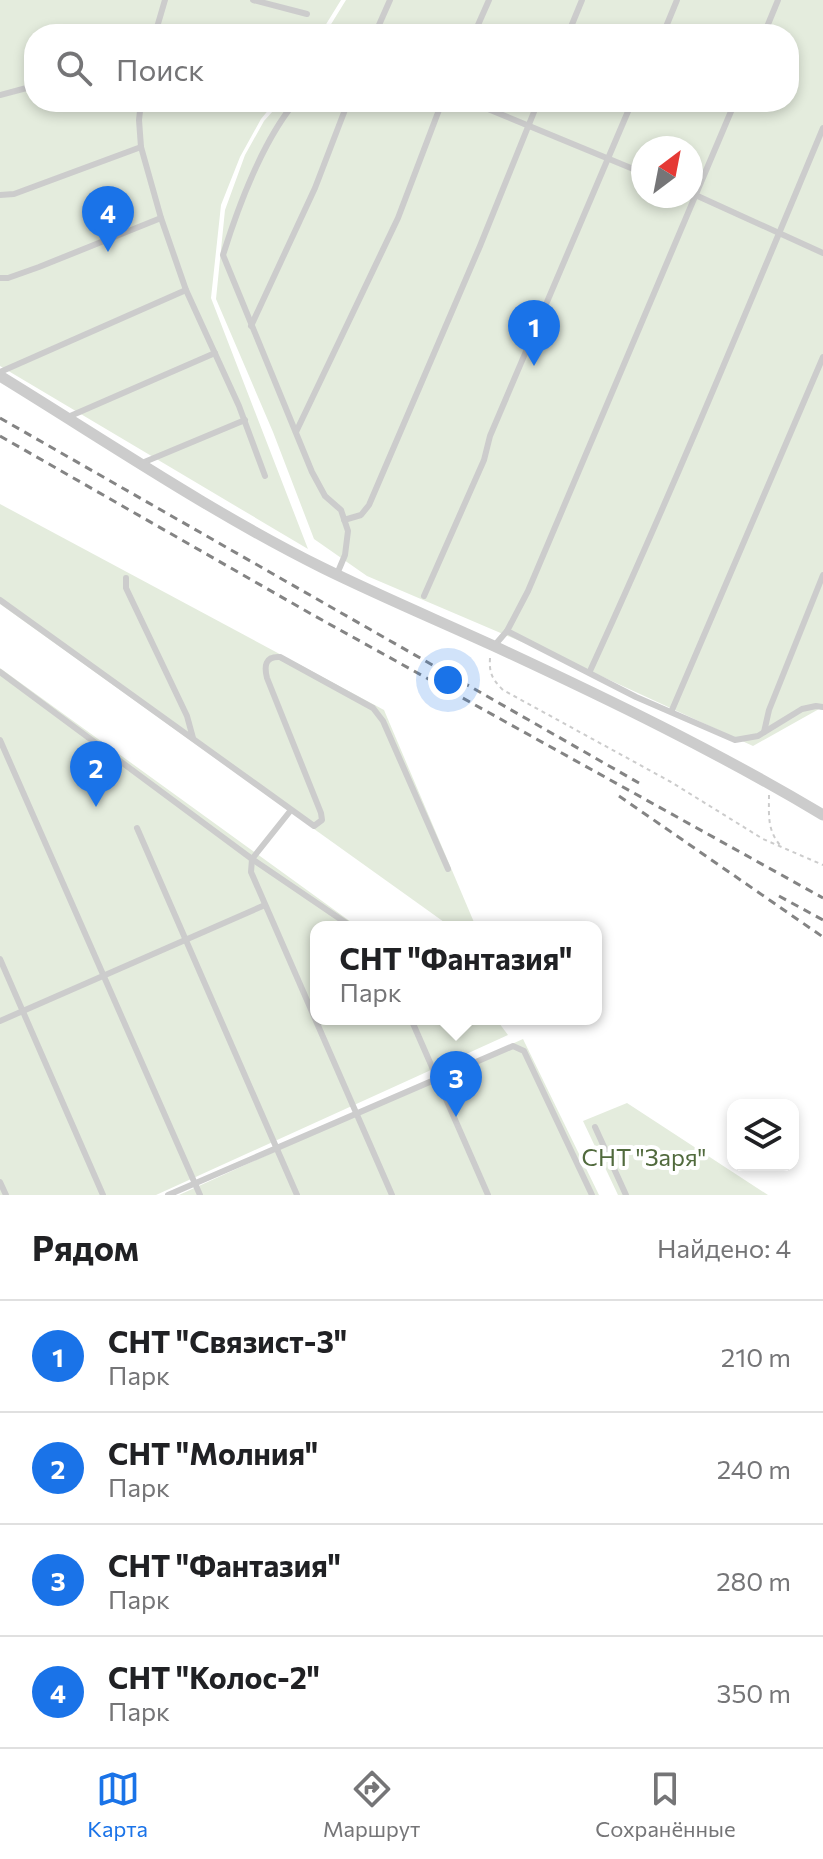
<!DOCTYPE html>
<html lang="ru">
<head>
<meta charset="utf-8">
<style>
	body { margin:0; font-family:Commissioner,sans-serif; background:#f6f6f6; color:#202124 }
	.controls { position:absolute; right:24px; bottom:24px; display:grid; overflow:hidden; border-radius:16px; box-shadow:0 4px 12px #0003 }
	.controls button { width:72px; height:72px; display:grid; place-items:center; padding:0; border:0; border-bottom:2px solid #e0e0e0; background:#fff; color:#202124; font:40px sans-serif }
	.compass { position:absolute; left:631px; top:136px; width:72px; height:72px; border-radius:50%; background:#fff; box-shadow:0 4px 12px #0003; rotate:32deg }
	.you { position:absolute; left:448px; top:680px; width:28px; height:28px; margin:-20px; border:6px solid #fff; border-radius:50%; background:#1a73e8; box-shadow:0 0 0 12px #1a73e833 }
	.badge { display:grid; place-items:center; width:52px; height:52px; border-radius:50%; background:#1a73e8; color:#fff; font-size:26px; font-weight:700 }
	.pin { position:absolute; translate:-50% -66px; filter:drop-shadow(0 2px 4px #0008) }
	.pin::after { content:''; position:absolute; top:42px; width:28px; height:24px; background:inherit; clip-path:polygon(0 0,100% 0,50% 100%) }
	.popup { position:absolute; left:310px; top:921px; width:292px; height:104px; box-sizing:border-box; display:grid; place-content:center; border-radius:16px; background:#fff; filter:drop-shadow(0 2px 6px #0005); font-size:26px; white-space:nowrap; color:#757577 }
	.popup b { font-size:30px; color:#202124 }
	.popup::after { content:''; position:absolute; left:50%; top:100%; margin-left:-16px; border:16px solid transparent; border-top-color:#fff }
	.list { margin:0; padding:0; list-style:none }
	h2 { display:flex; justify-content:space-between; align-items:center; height:104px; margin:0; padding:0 32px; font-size:34px }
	h2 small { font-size:26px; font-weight:400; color:#757577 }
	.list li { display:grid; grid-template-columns:52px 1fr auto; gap:24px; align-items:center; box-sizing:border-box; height:112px; padding:0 32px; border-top:2px solid #e0e0e0 }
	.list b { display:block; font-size:30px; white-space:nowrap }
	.list p { margin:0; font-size:26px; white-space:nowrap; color:#757577 }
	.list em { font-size:26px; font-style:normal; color:#757577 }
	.icon { flex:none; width:44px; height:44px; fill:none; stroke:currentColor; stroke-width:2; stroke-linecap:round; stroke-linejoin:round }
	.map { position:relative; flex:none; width:823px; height:1195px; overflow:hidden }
	.search { position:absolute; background:#fff; box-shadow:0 4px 12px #0003; left:24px; right:24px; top:24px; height:88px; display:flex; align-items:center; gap:20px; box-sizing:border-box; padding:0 28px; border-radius:32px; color:#757577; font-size:30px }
	.sheet { height:552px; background:#fff }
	nav { display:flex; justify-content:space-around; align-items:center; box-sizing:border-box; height:112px; border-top:2px solid #e0e0e0; background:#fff; font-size:22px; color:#757577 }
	nav a { display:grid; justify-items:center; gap:4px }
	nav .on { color:#1a73e8 }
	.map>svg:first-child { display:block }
	.green { fill:#e4ecdd; fill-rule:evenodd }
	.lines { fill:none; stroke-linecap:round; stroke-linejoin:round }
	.path { stroke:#ccc; stroke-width:2; stroke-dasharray:4 4; stroke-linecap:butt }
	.service { stroke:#ccc; stroke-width:6 }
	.minor { stroke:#ccc; stroke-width:11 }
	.rail { stroke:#848484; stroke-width:3; stroke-dasharray:8 6; stroke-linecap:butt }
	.labels { text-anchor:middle; stroke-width:8; stroke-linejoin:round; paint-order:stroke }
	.park-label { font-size:24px; fill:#516a3d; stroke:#fff }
</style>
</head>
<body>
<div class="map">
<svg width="823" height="1195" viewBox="0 0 823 1195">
	<rect width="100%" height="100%" fill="#fff"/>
	<g class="green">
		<path d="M0,0H341L320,34H34V102H275L261,119L240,157L221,205L211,298L308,549L0,366Z"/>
		<path d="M346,0H823V710L819,709L753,746L590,671L367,576L314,539L273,432L216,299L225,210L245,155L264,121L281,102H789V34H325ZM643,148H691V196H643Z"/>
		<path d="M0,504L384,710L476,927H451L0,604Z"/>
		<path d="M0,668L358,927H316V1019H496L508,1035L156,1195H0Z"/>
		<path d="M523,1039L599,1195H179Z"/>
		<path d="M627,1103L768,1195H618L583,1121Z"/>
	</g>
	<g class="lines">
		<g class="path">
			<path d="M490,658C489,673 492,679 503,690L671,782L763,839L823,865"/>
			<path d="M769,795C769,814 767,830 780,845"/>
		</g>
		<g class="service">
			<path d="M253,0L307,14"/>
			<path d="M155,34L165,0"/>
			<path d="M375,34L390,0"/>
			<path d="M474,34L489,0"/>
			<path d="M568,34L582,0"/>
			<path d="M663,34L677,0"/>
			<path d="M764,34L778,0"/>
			<path d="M0,95L34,86"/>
			<path d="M141,102L139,120L141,147L161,218L186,290L239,406L265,476"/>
			<path d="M295,102C263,141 238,207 223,255L312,472L325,496L341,510L348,531L345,555L337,574"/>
			<path d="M471,102L643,173"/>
			<path d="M691,193L823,253"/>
			<path d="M0,195L14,194L141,147"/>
			<path d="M0,278H8L39,267L161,218"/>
			<path d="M251,326L315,188L348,102"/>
			<path d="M0,372L186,290"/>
			<path d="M68,417L215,353"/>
			<path d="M296,432L398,218L442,102"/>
			<path d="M142,463L245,420"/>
			<path d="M344,520L361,515L369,505L480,246L538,102"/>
			<path d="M126,578V588L187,716L193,738"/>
			<path d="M424,596L484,460L490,436L632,102"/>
			<path d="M0,600L314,826L322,820L321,813L267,678C264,666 265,656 280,657L373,708L383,721L448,869"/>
			<path d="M507,631L636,697L735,740L758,736L802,709L816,706L823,707"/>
			<path d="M494,646L507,631L528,591L735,102"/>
			<path d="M590,671C672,492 747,310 823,128"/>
			<path d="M0,672L252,859L352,927"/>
			<path d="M672,710L823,357"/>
			<path d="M764,732L769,710L823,575"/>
			<path d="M0,740L200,1195"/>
			<path d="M291,810L252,859L251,872L392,1195"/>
			<path d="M137,828L297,1195"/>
			<path d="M0,959L103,1195"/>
			<path d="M411,1019L488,1195"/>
			<path d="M0,1021L265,905"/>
			<path d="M595,1127L626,1195"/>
			<path d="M0,1182L6,1195"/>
			<path d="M168,1195L513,1046L524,1051L592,1195"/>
		</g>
		<path class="minor" d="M0,376C106,441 212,513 323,568C380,596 437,620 494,646C606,698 718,752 823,815"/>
		<g class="rail">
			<path d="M0,418L639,783"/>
			<path d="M0,436L313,615L823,898"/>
			<path d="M619,796L823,937"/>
			<path d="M779,896L823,920"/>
		</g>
	</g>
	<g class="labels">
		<g class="park-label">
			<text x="644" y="1166">СНТ "Заря"</text>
		</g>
	</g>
</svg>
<div class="controls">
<button><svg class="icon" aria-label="layers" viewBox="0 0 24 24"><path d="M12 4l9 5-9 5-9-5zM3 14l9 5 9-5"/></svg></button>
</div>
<svg class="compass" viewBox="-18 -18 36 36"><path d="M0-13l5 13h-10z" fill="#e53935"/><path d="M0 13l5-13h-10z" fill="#757577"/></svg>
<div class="you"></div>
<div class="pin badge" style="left:534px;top:366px">1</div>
<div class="pin badge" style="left:96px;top:807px">2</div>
<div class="pin badge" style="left:456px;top:1117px">3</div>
<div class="popup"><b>СНТ &quot;Фантазия&quot;</b>Парк</div>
<div class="pin badge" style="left:108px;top:252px">4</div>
<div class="search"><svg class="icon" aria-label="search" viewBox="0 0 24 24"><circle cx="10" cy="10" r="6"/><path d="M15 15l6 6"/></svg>Поиск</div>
</div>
<section class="sheet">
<h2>Рядом<small>Найдено: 4</small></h2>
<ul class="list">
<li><span class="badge">1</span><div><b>СНТ &quot;Связист-3&quot;</b><p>Парк</p></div><em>210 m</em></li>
<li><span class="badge">2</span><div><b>СНТ &quot;Молния&quot;</b><p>Парк</p></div><em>240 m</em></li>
<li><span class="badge">3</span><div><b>СНТ &quot;Фантазия&quot;</b><p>Парк</p></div><em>280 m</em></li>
<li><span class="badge">4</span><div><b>СНТ &quot;Колос-2&quot;</b><p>Парк</p></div><em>350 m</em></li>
</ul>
</section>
<nav>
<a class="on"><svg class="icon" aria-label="map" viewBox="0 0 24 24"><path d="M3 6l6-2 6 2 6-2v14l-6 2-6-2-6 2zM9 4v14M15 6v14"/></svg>Карта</a>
<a><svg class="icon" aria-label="directions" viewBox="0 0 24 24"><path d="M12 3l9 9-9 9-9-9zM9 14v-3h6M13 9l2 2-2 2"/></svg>Маршрут</a>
<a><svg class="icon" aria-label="saved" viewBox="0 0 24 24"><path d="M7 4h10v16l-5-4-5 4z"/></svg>Сохранённые</a>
</nav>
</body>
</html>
